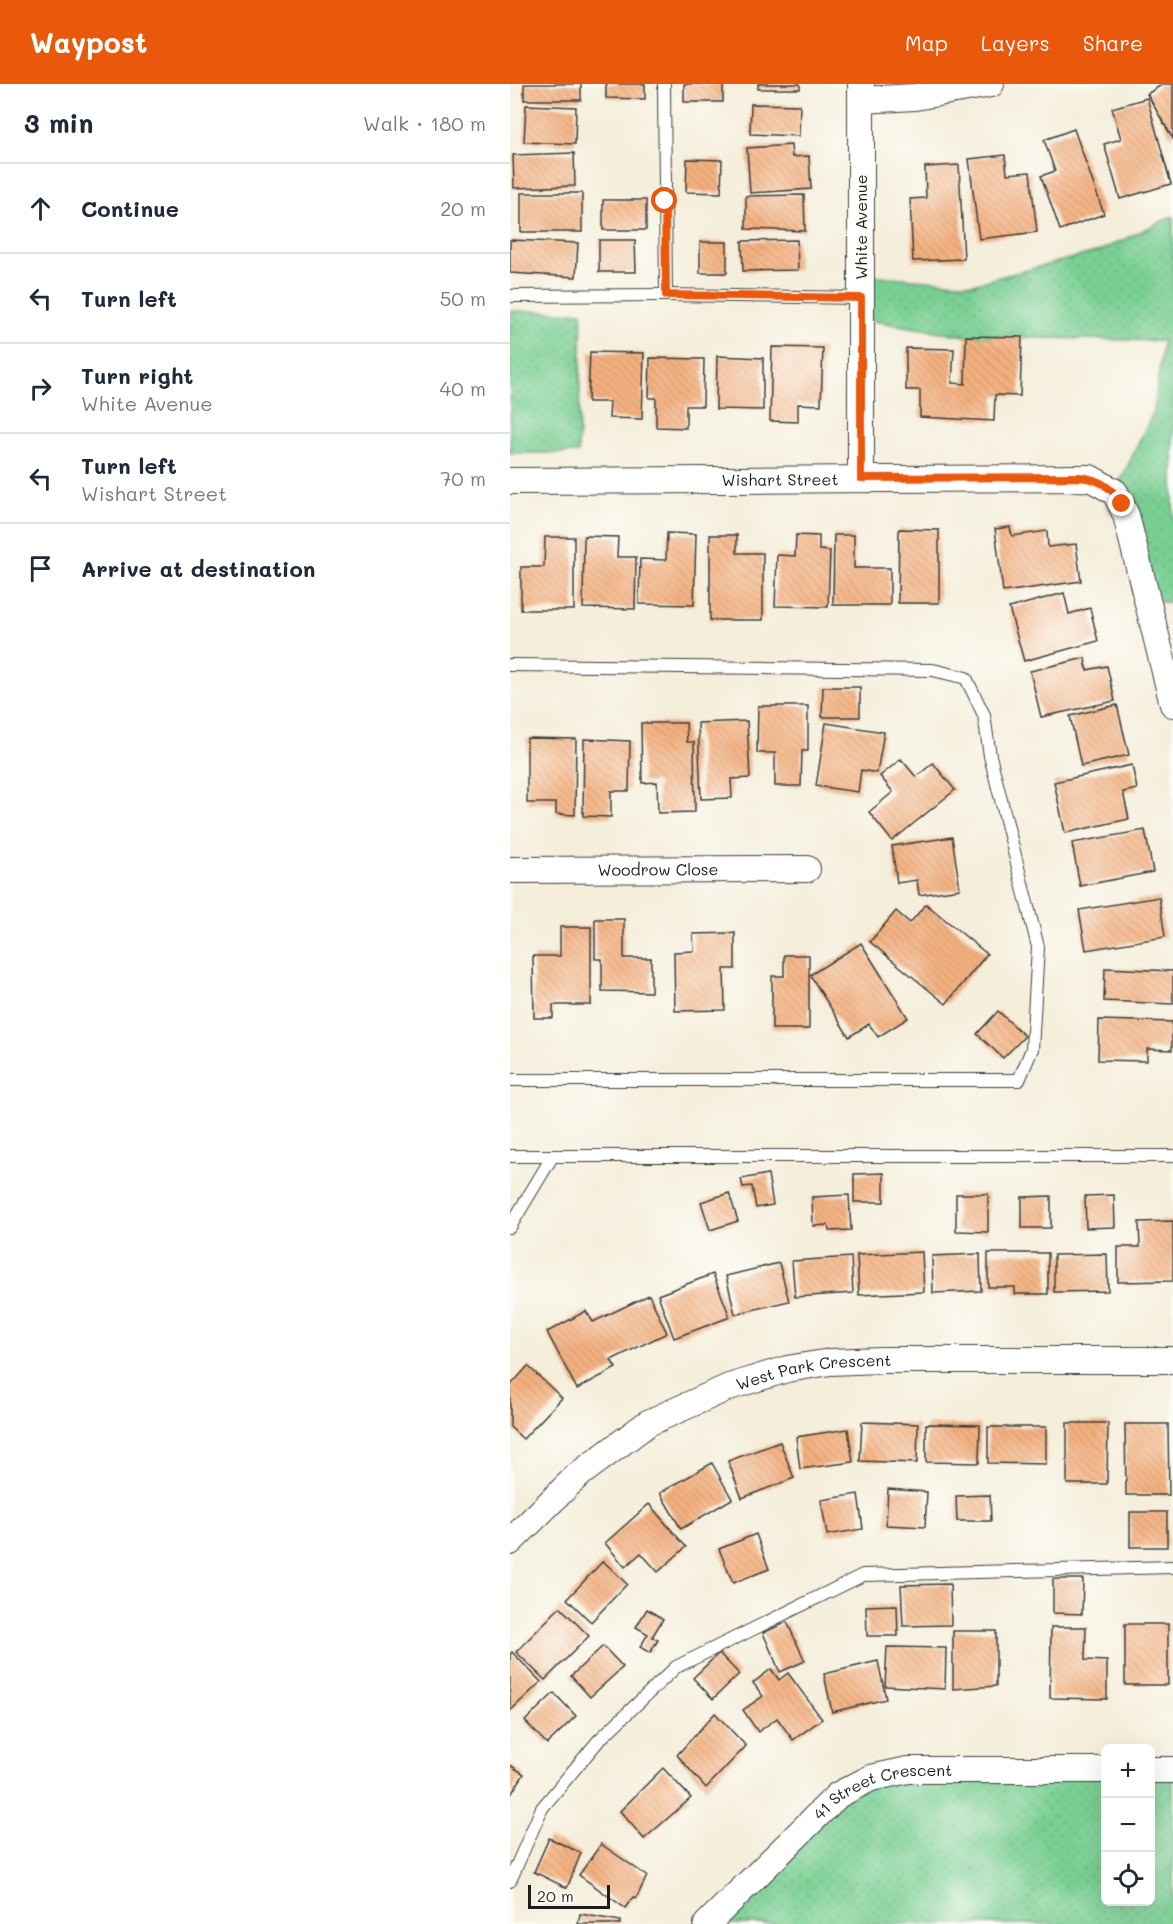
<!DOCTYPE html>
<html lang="en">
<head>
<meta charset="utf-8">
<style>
	body { margin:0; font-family:Mali,sans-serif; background:#f2f2f3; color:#1f2937 }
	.controls { position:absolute; right:18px; bottom:18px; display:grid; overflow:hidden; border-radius:9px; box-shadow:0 6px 24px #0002 }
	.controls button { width:54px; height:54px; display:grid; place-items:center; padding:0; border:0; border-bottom:2px solid #e0e1e3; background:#fff; color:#1f2937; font:30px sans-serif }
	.scale { position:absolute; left:18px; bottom:15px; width:82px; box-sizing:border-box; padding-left:6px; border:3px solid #1c1c1c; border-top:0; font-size:16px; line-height:21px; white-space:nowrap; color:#1c1c1c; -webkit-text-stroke:4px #fdfcf7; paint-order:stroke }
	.stop { position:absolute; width:18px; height:18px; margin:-14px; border:4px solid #ea580c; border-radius:50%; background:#fff }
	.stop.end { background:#ea580c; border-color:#fff; box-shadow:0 2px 6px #0008 }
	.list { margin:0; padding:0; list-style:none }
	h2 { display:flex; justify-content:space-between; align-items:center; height:78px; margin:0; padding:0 24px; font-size:26px }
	h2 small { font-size:20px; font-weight:400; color:#747a83 }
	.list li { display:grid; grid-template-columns:39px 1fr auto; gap:18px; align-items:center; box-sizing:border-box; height:90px; padding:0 24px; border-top:2px solid #e0e1e3 }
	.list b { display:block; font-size:22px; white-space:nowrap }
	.list p { margin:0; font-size:20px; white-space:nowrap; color:#747a83 }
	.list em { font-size:20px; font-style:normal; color:#747a83 }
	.icon { flex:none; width:33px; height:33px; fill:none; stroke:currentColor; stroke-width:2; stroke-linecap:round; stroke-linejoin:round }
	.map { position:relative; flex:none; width:663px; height:1840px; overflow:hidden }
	header { display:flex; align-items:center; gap:36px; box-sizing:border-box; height:84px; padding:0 30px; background:#ea580c; color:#fff }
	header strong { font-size:28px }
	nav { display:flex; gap:33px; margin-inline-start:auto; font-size:21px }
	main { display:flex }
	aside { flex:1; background:#fff }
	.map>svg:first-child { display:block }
	.park { fill:url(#park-dots); stroke:#4a7658; stroke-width:1.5 }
	.building { fill:url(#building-back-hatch) }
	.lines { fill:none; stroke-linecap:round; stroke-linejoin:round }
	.lane-casing { stroke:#3c3c38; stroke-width:14 }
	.street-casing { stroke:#3c3c38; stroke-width:28 }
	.lane { stroke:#fff; stroke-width:12 }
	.street { stroke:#fff; stroke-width:26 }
	.route { stroke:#ea580c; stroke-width:8 }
	.labels { text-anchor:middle; stroke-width:4.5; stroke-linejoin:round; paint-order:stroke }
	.street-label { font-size:16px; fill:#1c1c1c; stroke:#fdfcf7 }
</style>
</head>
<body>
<header>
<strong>Waypost</strong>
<nav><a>Map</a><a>Layers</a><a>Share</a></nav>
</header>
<main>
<aside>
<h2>3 min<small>Walk · 180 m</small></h2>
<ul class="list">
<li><svg class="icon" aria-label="ahead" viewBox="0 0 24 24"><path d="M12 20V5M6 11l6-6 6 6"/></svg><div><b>Continue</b></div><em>20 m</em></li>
<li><svg class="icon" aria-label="left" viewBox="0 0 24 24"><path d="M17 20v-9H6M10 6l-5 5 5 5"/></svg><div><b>Turn left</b></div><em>50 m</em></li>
<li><svg class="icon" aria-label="right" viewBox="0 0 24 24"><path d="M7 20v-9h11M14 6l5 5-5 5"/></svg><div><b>Turn right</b><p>White Avenue</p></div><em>40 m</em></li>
<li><svg class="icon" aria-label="left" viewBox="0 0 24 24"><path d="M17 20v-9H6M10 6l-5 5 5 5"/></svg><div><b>Turn left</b><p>Wishart Street</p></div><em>70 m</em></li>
<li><svg class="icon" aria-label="arrive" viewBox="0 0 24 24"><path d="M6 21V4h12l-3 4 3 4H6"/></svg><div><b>Arrive at destination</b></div></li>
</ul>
</aside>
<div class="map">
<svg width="663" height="1840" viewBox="0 0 663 1840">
	<defs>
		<pattern id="park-dots" width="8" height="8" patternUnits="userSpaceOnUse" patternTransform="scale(1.5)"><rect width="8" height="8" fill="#79cf93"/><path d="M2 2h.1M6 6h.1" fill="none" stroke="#68b17e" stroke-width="1.8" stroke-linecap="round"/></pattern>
		<pattern id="building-back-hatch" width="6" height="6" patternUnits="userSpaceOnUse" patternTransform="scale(1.5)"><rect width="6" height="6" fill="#f4b180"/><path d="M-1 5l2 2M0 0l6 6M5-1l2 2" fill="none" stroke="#d1986e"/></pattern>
	</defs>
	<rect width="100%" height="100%" fill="#fdfcf7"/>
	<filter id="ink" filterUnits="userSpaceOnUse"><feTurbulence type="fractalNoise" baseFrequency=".0167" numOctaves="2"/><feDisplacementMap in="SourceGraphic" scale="12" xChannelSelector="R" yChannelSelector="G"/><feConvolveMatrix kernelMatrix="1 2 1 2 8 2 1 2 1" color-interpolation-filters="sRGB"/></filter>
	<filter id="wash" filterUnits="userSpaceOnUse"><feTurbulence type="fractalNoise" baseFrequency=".008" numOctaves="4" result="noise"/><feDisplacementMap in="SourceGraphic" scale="24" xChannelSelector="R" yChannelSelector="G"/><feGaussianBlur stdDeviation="1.35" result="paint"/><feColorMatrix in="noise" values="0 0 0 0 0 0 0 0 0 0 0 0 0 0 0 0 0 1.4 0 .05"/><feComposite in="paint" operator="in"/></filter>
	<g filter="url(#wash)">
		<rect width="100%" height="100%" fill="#f4eeda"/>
		<g class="park">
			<path d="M663,132V518H638L605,408L644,327L653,257L456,252L357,236L358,191L463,200L590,167Z"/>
			<path d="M0,227L72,228L68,369H0Z"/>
			<path d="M595,1686L596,1818H640L641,1686H663V1840H197L346,1700Z"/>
		</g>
		<g id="blocks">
			<g class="building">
				<rect x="14" y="0" width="57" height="16"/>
				<path d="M96,0H135V15L96,14Z"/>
				<rect x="174" y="0" width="39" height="18"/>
				<rect x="248" y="0" width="42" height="5"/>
				<path d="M653,0H663V55L637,10Z"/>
				<path d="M637,14L661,100L610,115L594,60L611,55L602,24Z"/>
				<path d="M241,20L290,21L289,52L240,50Z"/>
				<path d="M16,21L66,23L65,60L14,58Z"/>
				<path d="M564,45L594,130L550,146L531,92L545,87L534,56Z"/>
				<path d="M281,61L282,73L299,72L301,105L240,109L237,64Z"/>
				<path d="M64,69L65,102L4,104L3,71Z"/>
				<path d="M495,71L497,90L520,88L527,148L469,155L459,75Z"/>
				<path d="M177,75L212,76L211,109L176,108Z"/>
				<path d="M449,81L454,175L403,177L400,115L416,114L415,83Z"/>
				<rect x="11" y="109" width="61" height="39"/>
				<path d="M294,111L295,147L236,145V112Z"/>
				<rect x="93" y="116" width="43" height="30"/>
				<path d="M0,156L68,159L66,193L0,189Z"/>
				<path d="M89,156H125L126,188H89Z"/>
				<path d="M287,156L288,186L233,187L232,157Z"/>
				<rect x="190" y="158" width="27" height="31"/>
				<path d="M456,252L512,253L510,312L485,311L484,337L410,333V306H396V264L444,265L442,299L455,300Z"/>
				<path d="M262,263L313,264L311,321L288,320V338L260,337Z"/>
				<path d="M80,268L134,269L132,335L99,334L100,318H78Z"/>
				<path d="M207,272L253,274V326L206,325Z"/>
				<path d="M140,274L194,275L193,322H176V344L146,343V314H139Z"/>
				<path d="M500,443L502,452L537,447L538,463L566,460L571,497L493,508L485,445Z"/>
				<path d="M389,445L429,446V519H388Z"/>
				<path d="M157,449L186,450L184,521L129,520L130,475L156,476Z"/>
				<path d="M200,451H227V469H253V536H200Z"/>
				<path d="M286,451L309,452V466L320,467L318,523L265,522L267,471L285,472Z"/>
				<path d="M324,451H344V484H380V521H323Z"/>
				<path d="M74,452L108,453L107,473H126L125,525L73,524Z"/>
				<path d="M35,453H64V526H11V483H34Z"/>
				<path d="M554,509L559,530L580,524L588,557L514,577L499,524Z"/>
				<path d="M575,574L577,586L597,582L605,617L531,633L520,587Z"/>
				<path d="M313,603H350V633H312Z"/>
				<path d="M607,621L619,671L571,682L560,632Z"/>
				<path d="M248,622H298V667H292L291,702H265V669H247Z"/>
				<path d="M237,637L240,694L221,695L222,714L191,715L188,639Z"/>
				<path d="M131,639H176L177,658H184L185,728L148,729L147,698L132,699Z"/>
				<path d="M316,639L374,648L367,689L351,686L348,708L306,702Z"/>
				<path d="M17,654L66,655L65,731L46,730V719H17Z"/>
				<path d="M74,655L120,657L119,707H101V733L73,732Z"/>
				<path d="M391,675L406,693L423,679L445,706L382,757L359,728L383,708L370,692Z"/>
				<path d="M622,681L627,705L613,708L619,735L555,749L544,698Z"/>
				<path d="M635,746L643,788L570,802L562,759Z"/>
				<path d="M442,753L450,805L409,811L407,796L387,799L382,762Z"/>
				<path d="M649,813L655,853L576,866L569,826Z"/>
				<path d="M416,820L477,870L436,920L360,858L386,827L400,839Z"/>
				<path d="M85,835H114V874H141V908L92,907V875H85Z"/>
				<path d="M50,843H81V921H43V934H24L23,872H50Z"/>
				<path d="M225,849V885H214L215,926L165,927L164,868L184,867L183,850Z"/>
				<path d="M351,859L398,934L368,953L359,940L339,953L300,891Z"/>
				<path d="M274,871H299V945H262V892H274Z"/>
				<path d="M595,884L663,887V920L594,917Z"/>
				<path d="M488,927L515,952L493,974L467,950Z"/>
				<path d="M589,936L662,938V966L637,965V977L588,976Z"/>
				<path d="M374,1089V1118H344V1090Z"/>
				<path d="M258,1090L263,1121L246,1124L242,1102L233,1103L231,1095Z"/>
				<path d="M219,1109L228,1137L200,1146L191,1118Z"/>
				<path d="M446,1110H478V1148L446,1147Z"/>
				<path d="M339,1111L341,1146L319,1147L318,1141L303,1142L302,1113Z"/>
				<path d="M604,1111L605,1143L576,1144L575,1112Z"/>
				<path d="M541,1112V1144H512V1113Z"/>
				<path d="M663,1137V1197L608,1198V1163H630L629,1138Z"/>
				<path d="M412,1168L414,1208L349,1211L347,1171Z"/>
				<path d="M478,1169H538V1210H505V1203H478Z"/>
				<path d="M470,1170L471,1207L423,1209L422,1172Z"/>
				<path d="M597,1170L598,1207L544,1208V1171Z"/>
				<path d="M341,1173L343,1209L285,1213L282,1177Z"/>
				<path d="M269,1179L279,1217L225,1230L216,1192Z"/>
				<path d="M203,1190L220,1233L164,1254L148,1211Z"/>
				<path d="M139,1211L157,1249L101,1276L106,1284L67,1305L37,1248L76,1227L83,1238Z"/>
				<path d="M18,1282L52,1314L13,1355L0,1343V1302Z"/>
				<path d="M352,1338L408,1340L407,1379L350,1377Z"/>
				<path d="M557,1339H598L597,1400H557Z"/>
				<path d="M416,1340L470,1341L469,1379L416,1378Z"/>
				<path d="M615,1340H658L659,1411H616Z"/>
				<path d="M478,1343H536V1380L478,1379Z"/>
				<path d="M338,1345L343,1378L290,1385L286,1353Z"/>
				<path d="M270,1358L284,1394L232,1414L218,1377Z"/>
				<path d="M202,1379L222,1415L171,1445L150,1409Z"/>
				<path d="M378,1405L417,1408L415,1443L376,1441Z"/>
				<path d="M348,1410L353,1445L317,1451L311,1416Z"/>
				<path d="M480,1411L481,1437H447L446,1412Z"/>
				<path d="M139,1420L176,1463L148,1488L131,1469L115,1483L95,1459Z"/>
				<rect x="620" y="1428" width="37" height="35"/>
				<path d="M246,1450L259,1485L223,1499L209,1465Z"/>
				<path d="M93,1477L117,1500L81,1538L57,1515Z"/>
				<path d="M543,1495H573L572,1530L543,1529Z"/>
				<path d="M440,1500L441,1541L393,1542L391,1501Z"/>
				<path d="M387,1521L388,1552H357L356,1522Z"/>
				<path d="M50,1523L79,1552L35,1596L6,1568Z"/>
				<path d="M137,1525L153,1535L142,1553L148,1556L140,1569L130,1563L138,1550L126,1543Z"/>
				<path d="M277,1538L295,1577L270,1588L253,1549Z"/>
				<rect x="615" y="1540" width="43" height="61"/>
				<path d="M541,1543H576L575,1576L597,1577V1615L540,1614Z"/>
				<path d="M443,1547H486V1602L443,1605Z"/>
				<path d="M93,1562L113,1583L80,1613L61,1592Z"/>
				<path d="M377,1563L436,1564L435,1605L375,1602Z"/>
				<path d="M2,1568L31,1598L0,1627V1570Z"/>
				<path d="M209,1569L229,1590L203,1615L183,1594Z"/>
				<path d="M368,1577L376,1615L322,1628L314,1590Z"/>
				<path d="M261,1585L269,1596L278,1589L312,1635L283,1656L267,1634L248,1648L233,1626L253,1612L243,1599Z"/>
				<path d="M44,1609L66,1632L37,1660L15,1637Z"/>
				<path d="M205,1629L236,1662L196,1704L167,1671Z"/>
				<path d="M0,1681L14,1690L0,1712Z"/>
				<path d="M153,1684L181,1714L134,1755L110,1727Z"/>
				<path d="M39,1754L71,1769L57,1804L24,1788Z"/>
				<path d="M91,1760L137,1792L126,1815L123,1813L115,1824L69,1791Z"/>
				<path d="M70,1830L111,1837L110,1840H68Z"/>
			</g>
		</g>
	</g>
	<g filter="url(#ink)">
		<use href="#blocks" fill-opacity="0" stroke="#3c3c38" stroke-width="1.5"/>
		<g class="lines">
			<defs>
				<g id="lane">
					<path d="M154,0L156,211"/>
					<path d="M0,212L156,211L351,214"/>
					<path d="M0,581L423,586L456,594L474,631L480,672L528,863L522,965L509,996H0"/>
					<path d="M0,1072H663"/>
					<path d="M0,1143L42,1073"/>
					<path d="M0,1797L32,1724L89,1656L166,1583L353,1491L663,1483"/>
				</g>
				<g id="street">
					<path d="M351,0V394"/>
					<path d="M352,16L405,13L481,0"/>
					<path id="s1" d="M0,397L580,394L605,408L616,431L663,620"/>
					<path id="s2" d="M0,786L297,785"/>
					<path id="s3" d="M0,1458L67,1392L138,1339L219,1303L277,1285L320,1278L371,1276H663"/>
					<path d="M640,1686H663"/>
					<path id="s4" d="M197,1840L328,1711L361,1694L398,1686H596"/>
				</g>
			</defs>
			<use href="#lane" class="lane-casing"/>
			<use href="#street" class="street-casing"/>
			<use href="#lane" class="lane"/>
			<use href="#street" class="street"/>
		</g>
	</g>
	<g class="lines" filter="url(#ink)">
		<path class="route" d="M155,117L156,211L351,214V394L570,393C589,395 602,403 612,420"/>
	</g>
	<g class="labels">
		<g class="street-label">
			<text transform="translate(351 143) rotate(-90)" y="6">White Avenue</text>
			<text dy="6" stroke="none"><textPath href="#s1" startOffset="270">Wishart Street</textPath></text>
			<text dy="6" stroke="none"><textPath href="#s2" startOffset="148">Woodrow Close</textPath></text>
			<text dy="6" stroke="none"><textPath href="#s3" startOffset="358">West Park Crescent</textPath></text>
			<text dy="6" stroke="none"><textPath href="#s4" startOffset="228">41 Street Crescent</textPath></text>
		</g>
	</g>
</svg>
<div class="controls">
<button>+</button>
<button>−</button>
<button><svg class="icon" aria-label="locate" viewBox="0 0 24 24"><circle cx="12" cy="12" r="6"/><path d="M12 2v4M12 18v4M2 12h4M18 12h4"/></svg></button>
</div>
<div class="scale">20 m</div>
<div class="stop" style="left:155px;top:117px"></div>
<div class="stop end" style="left:612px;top:420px"></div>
</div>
</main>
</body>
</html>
